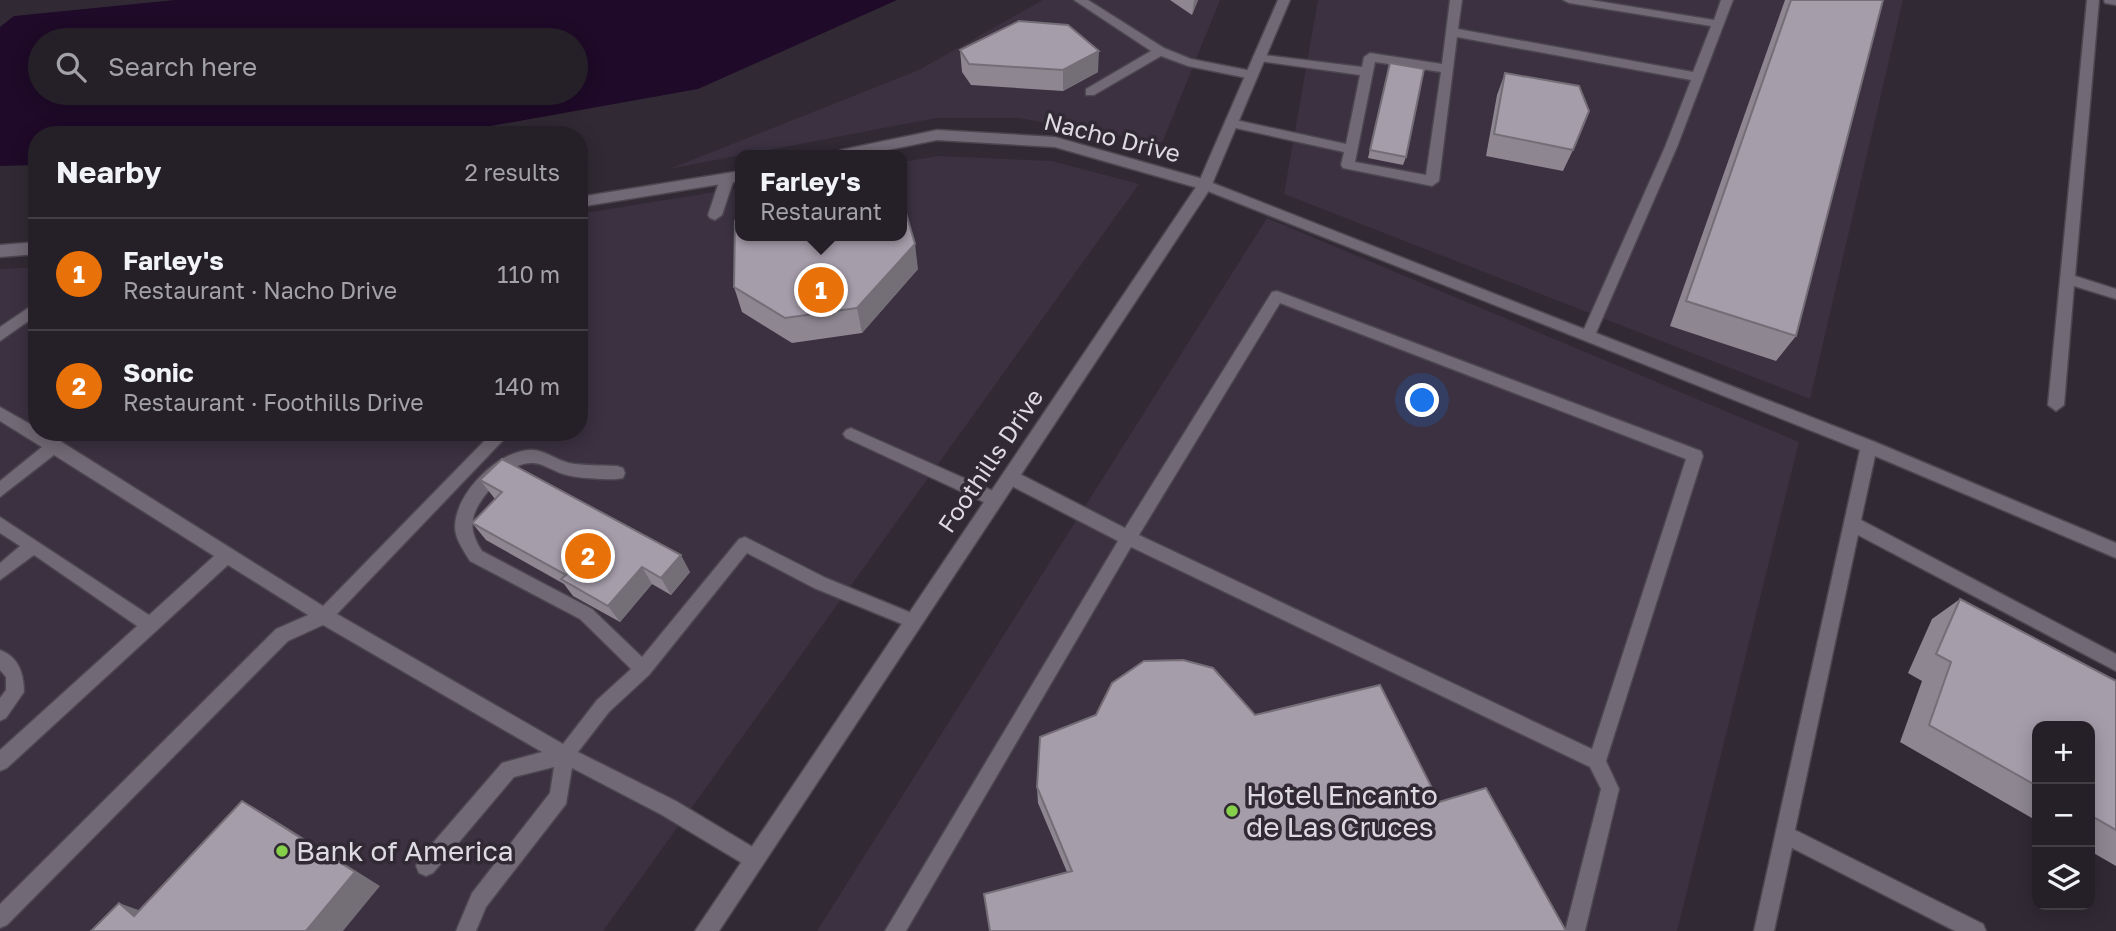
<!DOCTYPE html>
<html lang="en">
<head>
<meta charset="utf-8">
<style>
	body { margin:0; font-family:"Golos Text",sans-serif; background:#2d282f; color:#f1f3f6 }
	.controls { position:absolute; right:21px; bottom:21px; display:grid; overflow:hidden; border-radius:14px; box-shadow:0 4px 18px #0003 }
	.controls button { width:63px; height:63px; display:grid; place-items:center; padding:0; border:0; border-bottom:2px solid #423e44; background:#252027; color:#f1f3f6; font:35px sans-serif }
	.you { position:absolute; left:1423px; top:401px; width:24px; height:24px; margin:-18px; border:5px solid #fff; border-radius:50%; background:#1a73e8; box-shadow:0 0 0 10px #1a73e833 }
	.badge { display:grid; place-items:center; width:46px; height:46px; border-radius:50%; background:#d93025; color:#fff; font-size:23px; font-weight:700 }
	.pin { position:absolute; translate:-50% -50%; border:4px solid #fff; box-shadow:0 2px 7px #0006 }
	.popup { position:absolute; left:735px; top:150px; width:172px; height:91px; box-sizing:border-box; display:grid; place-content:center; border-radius:14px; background:#252027; filter:drop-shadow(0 2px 5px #0005); font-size:23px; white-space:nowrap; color:#a3a3a7 }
	.popup b { font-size:26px; color:#f1f3f6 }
	.popup::after { content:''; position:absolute; left:50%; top:100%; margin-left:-14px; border:14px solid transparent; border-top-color:#252027 }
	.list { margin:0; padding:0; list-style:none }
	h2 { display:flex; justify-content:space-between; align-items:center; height:91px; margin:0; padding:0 28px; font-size:30px }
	h2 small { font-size:23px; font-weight:400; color:#a3a3a7 }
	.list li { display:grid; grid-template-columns:46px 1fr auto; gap:21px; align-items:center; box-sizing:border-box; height:112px; padding:0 28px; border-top:2px solid #423e44 }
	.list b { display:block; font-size:26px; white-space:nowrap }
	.list p { margin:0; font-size:23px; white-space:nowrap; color:#a3a3a7 }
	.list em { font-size:23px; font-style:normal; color:#a3a3a7 }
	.icon { flex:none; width:38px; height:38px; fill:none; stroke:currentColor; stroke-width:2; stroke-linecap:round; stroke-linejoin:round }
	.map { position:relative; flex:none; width:2116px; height:931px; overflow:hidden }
	.search { position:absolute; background:#252027; box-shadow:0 4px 18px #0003; left:28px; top:28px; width:560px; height:77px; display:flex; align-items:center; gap:18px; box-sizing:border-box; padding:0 24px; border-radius:38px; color:#a3a3a7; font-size:26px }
	.panel { position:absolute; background:#252027; box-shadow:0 4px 18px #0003; left:28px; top:126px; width:560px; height:315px; border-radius:28px }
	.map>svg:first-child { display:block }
	.built { fill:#3b3141 }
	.water { fill:#1f0a29; fill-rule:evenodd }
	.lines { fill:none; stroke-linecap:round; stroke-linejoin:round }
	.lane-casing { stroke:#4b464f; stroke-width:3 }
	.street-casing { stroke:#4b464f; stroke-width:3 }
	.secondary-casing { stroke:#4b464f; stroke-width:3 }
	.lane { fill:#716975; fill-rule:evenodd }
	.street { fill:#716975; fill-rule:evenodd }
	.secondary { fill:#716975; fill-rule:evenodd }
	.wall { fill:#8e8792 }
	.shaded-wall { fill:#746e77 }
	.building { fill:#a59daa; stroke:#746e77; stroke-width:2 }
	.poi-dot { fill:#86cf4b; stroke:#312a34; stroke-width:2.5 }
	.labels { text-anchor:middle; stroke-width:7; stroke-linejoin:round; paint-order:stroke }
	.street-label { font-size:24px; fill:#dedae1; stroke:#312a34 }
	.near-poi-label { font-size:28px; fill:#dedae1; stroke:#312a34; text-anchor:start }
</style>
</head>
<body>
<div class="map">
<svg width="2116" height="931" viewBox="0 0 2116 931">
	<rect width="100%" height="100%" fill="#312a34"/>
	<g class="built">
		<path d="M1043,0H1220L1162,143L1018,118H936L669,169L919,70Z"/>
		<path d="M1318,0H1903L1810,399L1284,194Z"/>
		<path d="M938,156L1052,161L1139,184L603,931H0V269L37,267V432H579V214L740,188V236H902V162Z"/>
		<path d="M1267,218L1799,442L1677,931H817Z"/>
	</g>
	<path class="water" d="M175,0H897L698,89L440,135H37V165L0,166V27L14,16ZM40,40H576V93H40Z"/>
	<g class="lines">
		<defs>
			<g id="lane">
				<path d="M1074,0H1088L1164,48L1191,59L1252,71L1258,75L1252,79L1188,66L1161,56L1094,95H1086V89L1151,51Z"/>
				<path d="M1450,0H1462L1458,29L1693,72L1711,26L1569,3L1563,0H1591L1714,20L1721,0H1733L1677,147L1596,333L1875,442L2116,543V558L1875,456L1861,520L2116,654V671L1858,535L1795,830L1983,924L1986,931H1955L1792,848L1774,931H1754L1860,450L1200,188L1198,185L1200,182H1210L1584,329L1665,147L1691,80L1457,37L1439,181L1432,186L1343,168L1341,165L1344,152L1231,127L1225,123L1231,119L1346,144L1360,75L1259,61L1253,57L1255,54L1362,67L1364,57L1370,53L1442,64ZM1375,62L1441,72L1426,175L1355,162Z"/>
				<path d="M2087,0H2099L2075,276L2116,289V299L2074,286L2064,405L2056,411L2048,405Z"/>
				<path d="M727,174L734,179L722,215L715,220L710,218L708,215L720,179Z"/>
				<path d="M1277,291L1701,451L1703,456L1606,761L1619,789L1585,931H1565L1601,789L1590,767L1131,547L906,931H885L1118,541L1004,482L1002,477L1004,472H1016L1125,528L1272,292ZM1280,303L1686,459L1592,749L1139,535Z"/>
				<path d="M37,302V315L0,341V327Z"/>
				<path d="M0,407L37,428V432H43L60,441L323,606L493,432H511L337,614L563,744L597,700L631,669L580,619L470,561C464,551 455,539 455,527C455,494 496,453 528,450C543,448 555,460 569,463C584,466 601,465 617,466L623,468L625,473L623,478C615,480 609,479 601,479C588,478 575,478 563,474C553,471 543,463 532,463C512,462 491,486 481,501C469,519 470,533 482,551L592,609L642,657L739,539L745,537L826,578L919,616L922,621L919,626L913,629L907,626L814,588L747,553L649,675L609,712L578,752L676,801L761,852L764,859L761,866L754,869L747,866L662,815L572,768L566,804L486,907L476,931H456L472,893L550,793L554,767L514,777L433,873L426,876L419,873L416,866L419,859L502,763L542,752L323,625L288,641L7,925L0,928V904L276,629L308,615L228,565L7,768L0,771V750L137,626L34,555L0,580V563L20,546L0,533V517L149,615L214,556L54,455L0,497V481L42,447L0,421Z"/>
				<path d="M851,428L1000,494L1002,499L1000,504L994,506L988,504L846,438L843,434L846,430Z"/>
				<path d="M0,650C19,657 24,674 24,692L6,718L0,721V698L6,690V677L0,670Z"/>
			</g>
			<g id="street">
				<path d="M2104,0H2116V5L2105,3Z"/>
				<path d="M937,130L1055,137L1210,181L1212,185L1205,190L1055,147L937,140L863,155H834L841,150Z"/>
				<path d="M740,171V181L579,207V197Z"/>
				<path d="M37,242V254L0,257V245Z"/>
			</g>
			<path id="secondary" d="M1278,0H1290L1210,189L719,931H695L1198,184Z"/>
		</defs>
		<use href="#lane" class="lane-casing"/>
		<use href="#street" class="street-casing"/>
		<use href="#secondary" class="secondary-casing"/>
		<use href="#lane" class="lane"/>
		<use href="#street" class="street"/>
		<use href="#secondary" class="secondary"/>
	</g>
	<g class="wall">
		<path d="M1170,0H1198L1192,15Z"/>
		<path d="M1785,0H1883L1796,336L1776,361L1670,326Z"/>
		<path d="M960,50L1098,72L1063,91L971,85L962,72Z"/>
		<path d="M1390,63L1406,157L1403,165L1368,158Z"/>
		<path d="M1505,73L1573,150L1563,171L1486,156L1497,95Z"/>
		<path d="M918,269L862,333L792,343L742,312L734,287Z"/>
		<path d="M480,480L690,572L671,595L652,584L620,622L573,596L564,584L486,540L472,523L495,499Z"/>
		<path d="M1960,599L2116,681V866L2090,851V726H2037V821L1900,742L1922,681L1908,673L1932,619Z"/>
		<path d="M1255,715L1439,802L1067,872L1038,803L1037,787Z"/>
	</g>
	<g class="shaded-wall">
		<path d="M1194,0H1198L1192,15Z"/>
		<path d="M1099,51L1098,72L1063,91V70Z"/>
		<path d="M915,244L918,269L862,333L857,308Z"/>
		<path d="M681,555L690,572L671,595L661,578Z"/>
		<path d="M642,567L652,584L620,622L608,606Z"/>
		<path d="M242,801L270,817L380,886L343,931H306Z"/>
		<path d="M119,903L152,915L134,916Z"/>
	</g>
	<g class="building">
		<path d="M1791,0H1883L1796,336L1686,301Z"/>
		<path d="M1019,21L1068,25L1099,51L1063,70L969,64L960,50Z"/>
		<path d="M1390,63L1424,69L1406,157L1370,150Z"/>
		<path d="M1505,73L1579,86L1589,111L1573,150L1494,134Z"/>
		<path d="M901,196L915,244L857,308L785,318L734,287L735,221L740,220V236H901Z"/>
		<path d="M502,459L681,555L661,578L642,567L608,606L561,579L566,575L472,523L502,492L480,480Z"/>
		<path d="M1960,599L2116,681V830L2090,815V726H2037V786L1929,725L1951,662L1936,654Z"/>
		<path d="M1183,660L1213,668L1255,715L1380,685L1439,802L1486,788L1566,931H990L984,894L1072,871L1037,787L1040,737L1096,715L1112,683L1144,661Z"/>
		<path d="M242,801L355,872L306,931H91L119,903L134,916Z"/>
	</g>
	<g class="poi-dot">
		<circle cx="1232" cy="811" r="7"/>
		<circle cx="282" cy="851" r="7"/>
	</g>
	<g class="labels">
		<g class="street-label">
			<text transform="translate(1112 138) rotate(14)" y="8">Nacho Drive</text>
			<text transform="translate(991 461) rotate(-56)" y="8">Foothills Drive</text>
		</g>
		<g class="near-poi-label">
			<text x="1246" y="805">Hotel Encanto<tspan x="1246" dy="32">de Las Cruces</tspan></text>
			<text x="296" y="861">Bank of America</text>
		</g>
	</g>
</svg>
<div class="controls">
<button>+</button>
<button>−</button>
<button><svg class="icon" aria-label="layers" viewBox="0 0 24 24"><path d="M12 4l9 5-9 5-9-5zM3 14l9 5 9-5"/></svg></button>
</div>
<div class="you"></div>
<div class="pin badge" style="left:821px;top:290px;background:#e8710a">1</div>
<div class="popup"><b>Farley's</b>Restaurant</div>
<div class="pin badge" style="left:588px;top:556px;background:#e8710a">2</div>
<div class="search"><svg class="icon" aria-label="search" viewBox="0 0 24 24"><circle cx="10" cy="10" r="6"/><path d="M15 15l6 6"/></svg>Search here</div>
<section class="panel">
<h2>Nearby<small>2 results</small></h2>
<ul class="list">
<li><span class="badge" style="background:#e8710a">1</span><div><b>Farley's</b><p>Restaurant · Nacho Drive</p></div><em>110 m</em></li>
<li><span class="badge" style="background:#e8710a">2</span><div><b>Sonic</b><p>Restaurant · Foothills Drive</p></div><em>140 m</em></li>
</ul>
</section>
</div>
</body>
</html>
